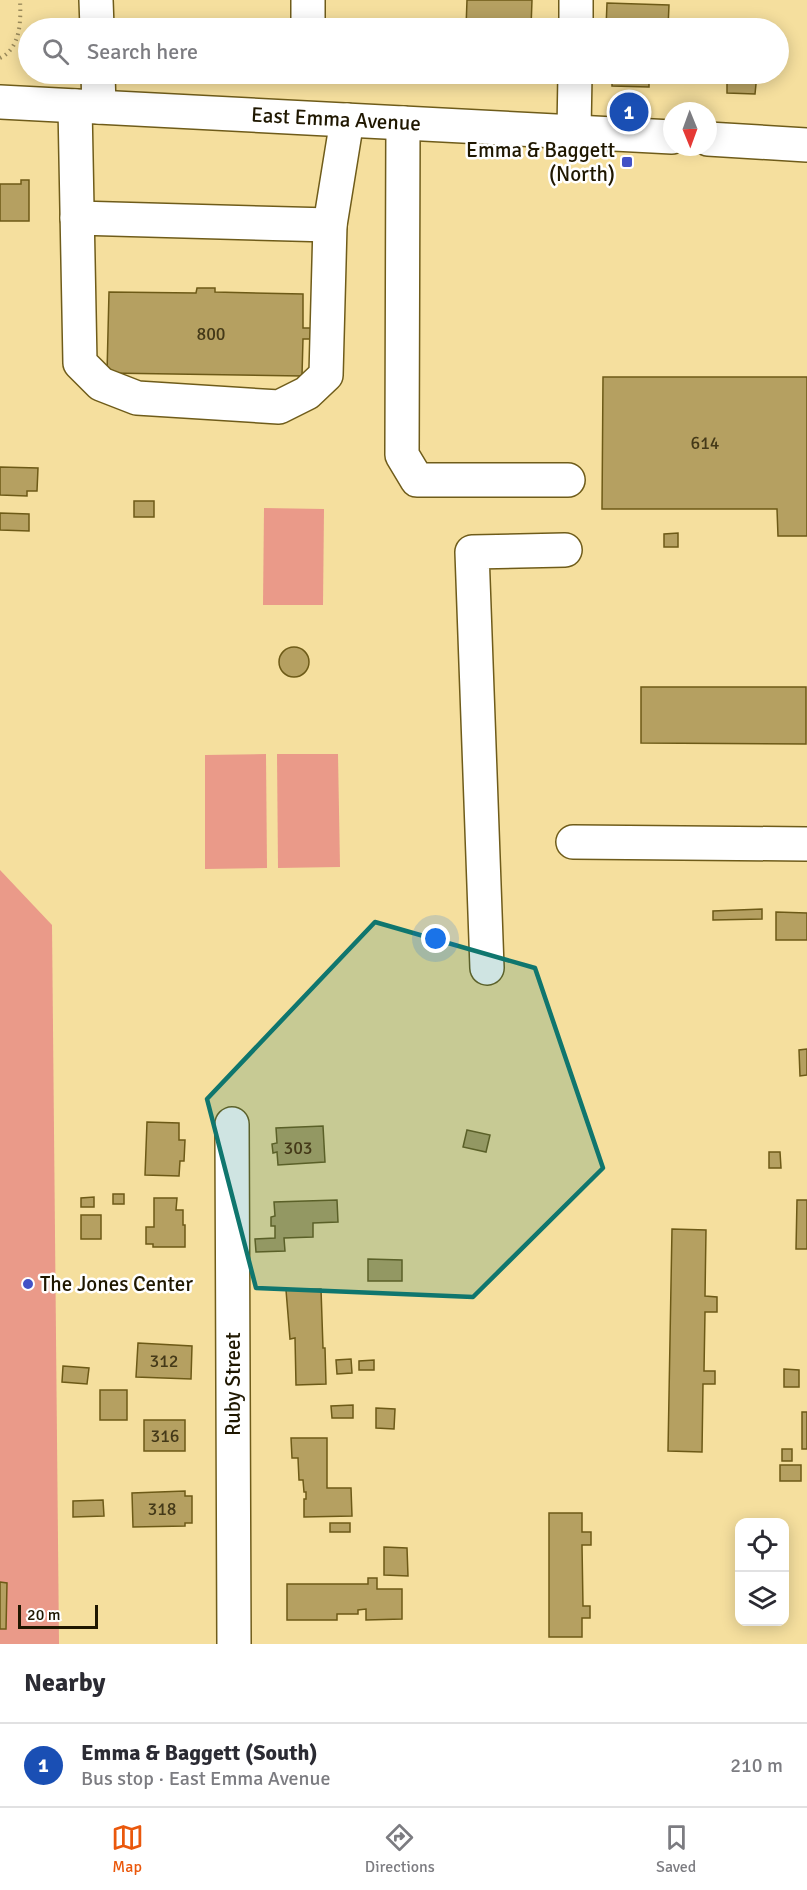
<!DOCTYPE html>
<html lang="en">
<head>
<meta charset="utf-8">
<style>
	body { margin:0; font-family:Signika,sans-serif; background:#f2f2f3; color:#2b2b33 }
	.controls { position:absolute; right:18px; bottom:18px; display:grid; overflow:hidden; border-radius:12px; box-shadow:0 3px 15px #0003 }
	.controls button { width:54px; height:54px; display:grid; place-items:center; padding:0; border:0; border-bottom:2px solid #e1e1e2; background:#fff; color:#2b2b33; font:30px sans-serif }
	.compass { position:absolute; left:663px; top:102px; width:54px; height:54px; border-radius:50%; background:#fff; box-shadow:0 3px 15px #0003; rotate:179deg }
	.scale { position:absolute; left:18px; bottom:15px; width:80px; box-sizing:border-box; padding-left:6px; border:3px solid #1f1700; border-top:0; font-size:16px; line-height:21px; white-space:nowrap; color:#1f1700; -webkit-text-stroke:4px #fff; paint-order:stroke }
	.you { position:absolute; left:436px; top:939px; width:21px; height:21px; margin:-15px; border:4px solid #fff; border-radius:50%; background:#1a73e8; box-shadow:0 0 0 9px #1a73e833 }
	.badge { display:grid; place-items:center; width:39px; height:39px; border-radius:50%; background:#ea580c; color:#fff; font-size:20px; font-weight:700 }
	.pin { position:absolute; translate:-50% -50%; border:3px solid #fff; box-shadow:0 2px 6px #0006 }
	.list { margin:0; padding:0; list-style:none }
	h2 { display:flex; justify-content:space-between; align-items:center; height:78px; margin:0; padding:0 24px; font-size:26px }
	h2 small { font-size:20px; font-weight:400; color:#7c7c81 }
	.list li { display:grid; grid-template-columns:39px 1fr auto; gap:18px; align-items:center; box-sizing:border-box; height:84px; padding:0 24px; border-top:2px solid #e1e1e2 }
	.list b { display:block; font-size:22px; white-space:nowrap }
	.list p { margin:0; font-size:20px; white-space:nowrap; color:#7c7c81 }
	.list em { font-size:20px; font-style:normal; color:#7c7c81 }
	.icon { flex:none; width:33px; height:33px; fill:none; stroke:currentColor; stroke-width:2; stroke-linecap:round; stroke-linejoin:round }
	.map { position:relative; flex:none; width:807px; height:1644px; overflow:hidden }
	.search { position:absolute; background:#fff; box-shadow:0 3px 15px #0003; left:18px; right:18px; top:18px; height:66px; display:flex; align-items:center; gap:15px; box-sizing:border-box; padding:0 21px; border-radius:33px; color:#7c7c81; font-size:22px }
	.sheet { height:162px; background:#fff }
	nav { display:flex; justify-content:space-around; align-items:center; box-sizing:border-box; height:84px; border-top:2px solid #e1e1e2; background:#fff; font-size:16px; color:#7c7c81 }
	nav a { display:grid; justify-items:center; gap:3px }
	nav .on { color:#ea580c }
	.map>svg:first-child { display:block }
	.green { fill:#ea9a89 }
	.building { fill:#b5a061; stroke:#6d5a17; stroke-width:1.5 }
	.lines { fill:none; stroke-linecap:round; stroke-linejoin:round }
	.minor-casing { stroke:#6f5c1a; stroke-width:36 }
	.path { stroke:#99895a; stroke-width:4; stroke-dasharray:1.5 4.5; stroke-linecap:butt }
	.minor { stroke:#fff; stroke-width:33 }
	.marked { fill:#0f766e; fill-opacity:0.2; stroke:#0f766e; stroke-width:4.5; stroke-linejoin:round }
	.poi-dot { fill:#4252c6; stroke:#fff; stroke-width:2 }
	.labels { text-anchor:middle; stroke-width:5; stroke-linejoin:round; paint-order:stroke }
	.number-label { font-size:18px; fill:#443918 }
	.street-label { font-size:21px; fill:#1f1700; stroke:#fff }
	.poi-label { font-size:21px; fill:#1f1700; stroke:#fff; text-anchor:end }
</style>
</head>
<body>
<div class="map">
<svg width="807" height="1644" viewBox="0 0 807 1644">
	<rect width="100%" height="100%" fill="#f5df9e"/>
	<g class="green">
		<path d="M264,508L324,509L323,605H263Z"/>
		<path d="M266,754L267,868L205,869V755Z"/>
		<path d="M277,754H338L340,867L278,868Z"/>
		<path d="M0,870L52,925L59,1644H0Z"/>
	</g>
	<g class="building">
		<path d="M467,0H532L531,28H466Z"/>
		<path d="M607,3L669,5L668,28H606Z"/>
		<path d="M730,22L759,23L758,28H730Z"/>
		<path d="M612,74H651V78H649V87L612,86Z"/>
		<path d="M711,74H757L755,94L727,93V78L711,77Z"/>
		<path d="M21,180H29V221H0V184H21Z"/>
		<path d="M197,288H215V292L303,294V328H313V339H303L302,376L107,373L109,292L196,293Z"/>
		<path d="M603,377H807V536H778L777,509H602Z"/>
		<path d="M0,467L38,468L37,491H27V496L0,495Z"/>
		<rect x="134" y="501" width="20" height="16"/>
		<path d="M0,513L29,514V531L0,530Z"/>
		<path d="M678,533V547H664V534Z"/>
		<circle cx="294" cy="662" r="15"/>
		<path d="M641,687H806V744L641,743Z"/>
		<path d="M762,909V919L713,920V911Z"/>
		<path d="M776,912L807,913V940H776Z"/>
		<path d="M807,1049V1075L800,1076L799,1050Z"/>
		<path d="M147,1122L179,1123V1140H185L184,1161H180L179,1176L145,1175Z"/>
		<path d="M323,1126L325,1162L278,1165L277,1152L273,1153L272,1144L277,1143L276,1128Z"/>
		<path d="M467,1130L490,1135L486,1152L463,1147Z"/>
		<path d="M769,1152H780L781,1168H769Z"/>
		<rect x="113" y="1194" width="11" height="10"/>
		<path d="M94,1197V1207H81V1198Z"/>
		<path d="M154,1198H177L176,1210H183V1225H185V1247H153V1244H146V1227H154Z"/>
		<path d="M337,1200L338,1222L313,1223V1237L284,1238L285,1251L256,1252L255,1239L275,1238V1226H271V1217L275,1216L274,1202Z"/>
		<path d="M797,1200H807V1249H796Z"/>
		<rect x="81" y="1215" width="20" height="24"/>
		<path d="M672,1229L706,1230L705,1296L717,1297V1312H705L704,1371H715V1384H703L702,1452L668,1451Z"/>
		<path d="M368,1259L402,1260V1281H368Z"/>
		<path d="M321,1289L323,1348H325L326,1384L296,1385L295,1338L290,1339L286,1290Z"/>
		<path d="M138,1343L192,1346L191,1379L136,1377Z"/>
		<path d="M351,1359L352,1373L337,1374L336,1360Z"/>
		<path d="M374,1360V1370H359V1361Z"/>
		<path d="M63,1366L89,1368L87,1384L62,1382Z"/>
		<path d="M784,1369L799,1370V1387H784Z"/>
		<rect x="100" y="1390" width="27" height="30"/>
		<path d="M353,1405V1418H332L331,1406Z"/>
		<path d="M376,1408L395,1409L394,1429L376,1428Z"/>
		<rect x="802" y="1412" width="5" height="37"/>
		<rect x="144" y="1420" width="41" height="31"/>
		<path d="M291,1438H327V1488H351L352,1516L304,1517V1499H306V1492H304L303,1480H299L298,1458H292Z"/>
		<rect x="782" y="1449" width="10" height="12"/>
		<rect x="780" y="1465" width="21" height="16"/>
		<path d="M185,1491V1496H192V1523H185V1526L133,1527L132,1493Z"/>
		<path d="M103,1500L104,1516L73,1517V1501Z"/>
		<path d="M549,1513H582V1532H591V1545H582L583,1606H590V1618H582V1637H549Z"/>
		<rect x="330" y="1523" width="20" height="9"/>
		<path d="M384,1547L407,1548L408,1576L384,1575Z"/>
		<path d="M368,1578H377V1589H402V1619L366,1620V1609L358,1610V1614H337V1620H287V1584H368Z"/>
		<path d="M0,1582L7,1583L6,1629H0Z"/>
	</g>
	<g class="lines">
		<defs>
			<g id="minor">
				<path d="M96,0L97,28"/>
				<path d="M308,27V0"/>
				<path d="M576,28V0"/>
				<path d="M98,74L99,107"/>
				<path d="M0,102L672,137"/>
				<path d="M75,106L80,363L101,384L137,398L279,407L307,393L326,375L330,225L347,120"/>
				<path d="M403,123L402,455L417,480H568"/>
				<path d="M574,131L575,74"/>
				<path d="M708,139L807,145"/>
				<path d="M77,218L330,225"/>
				<path d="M573,842L807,844"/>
				<path d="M487,968L472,552L565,550"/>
				<path d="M232,1124L234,1644"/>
			</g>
		</defs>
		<use href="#minor" class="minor-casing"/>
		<path class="path" d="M0,58C21,48 21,20 20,0"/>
		<use href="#minor" class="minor"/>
	</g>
	<path class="marked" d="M375,922L535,968L603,1168L473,1297L256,1288L207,1099Z"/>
	<g class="poi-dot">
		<rect x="621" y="156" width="12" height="12" rx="3"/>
		<circle cx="28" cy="1284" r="6"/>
	</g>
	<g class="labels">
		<g class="number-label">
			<text x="211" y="340">800</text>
			<text x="705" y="449">614</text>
			<text x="298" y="1154">303</text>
			<text x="164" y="1367">312</text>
			<text x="165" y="1442">316</text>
			<text x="162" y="1515">318</text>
		</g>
		<g class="street-label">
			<text transform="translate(336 119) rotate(3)" y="7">East Emma Avenue</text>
			<text transform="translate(233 1384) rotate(-90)" y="7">Ruby Street</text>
		</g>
		<g class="poi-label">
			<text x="615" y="157">Emma &amp; Baggett<tspan x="615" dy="24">(North)</tspan></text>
			<text x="40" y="1291" text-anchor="start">The Jones Center</text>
		</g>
	</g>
</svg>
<div class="controls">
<button><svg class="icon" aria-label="locate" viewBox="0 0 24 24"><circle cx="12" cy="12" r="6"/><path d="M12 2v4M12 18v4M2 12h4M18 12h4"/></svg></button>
<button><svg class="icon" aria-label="layers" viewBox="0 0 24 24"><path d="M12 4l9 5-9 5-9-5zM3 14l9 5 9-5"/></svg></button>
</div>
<svg class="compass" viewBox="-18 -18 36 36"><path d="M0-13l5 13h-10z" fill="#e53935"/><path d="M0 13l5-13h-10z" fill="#7c7c81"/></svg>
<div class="scale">20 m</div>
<div class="you"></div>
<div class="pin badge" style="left:629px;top:112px;background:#1a4fb4">1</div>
<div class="search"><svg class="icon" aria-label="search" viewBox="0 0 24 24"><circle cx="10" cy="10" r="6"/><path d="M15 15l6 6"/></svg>Search here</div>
</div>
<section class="sheet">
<h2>Nearby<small></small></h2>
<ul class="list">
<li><span class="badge" style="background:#1a4fb4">1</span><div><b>Emma &amp; Baggett (South)</b><p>Bus stop · East Emma Avenue</p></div><em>210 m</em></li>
</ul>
</section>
<nav>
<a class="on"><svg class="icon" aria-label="map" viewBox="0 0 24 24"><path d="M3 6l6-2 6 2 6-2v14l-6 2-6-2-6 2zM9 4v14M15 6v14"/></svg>Map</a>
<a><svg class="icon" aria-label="directions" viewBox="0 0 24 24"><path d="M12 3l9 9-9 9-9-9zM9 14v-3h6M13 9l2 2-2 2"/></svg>Directions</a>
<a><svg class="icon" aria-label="saved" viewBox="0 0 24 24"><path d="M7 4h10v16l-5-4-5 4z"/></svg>Saved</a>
</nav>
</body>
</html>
